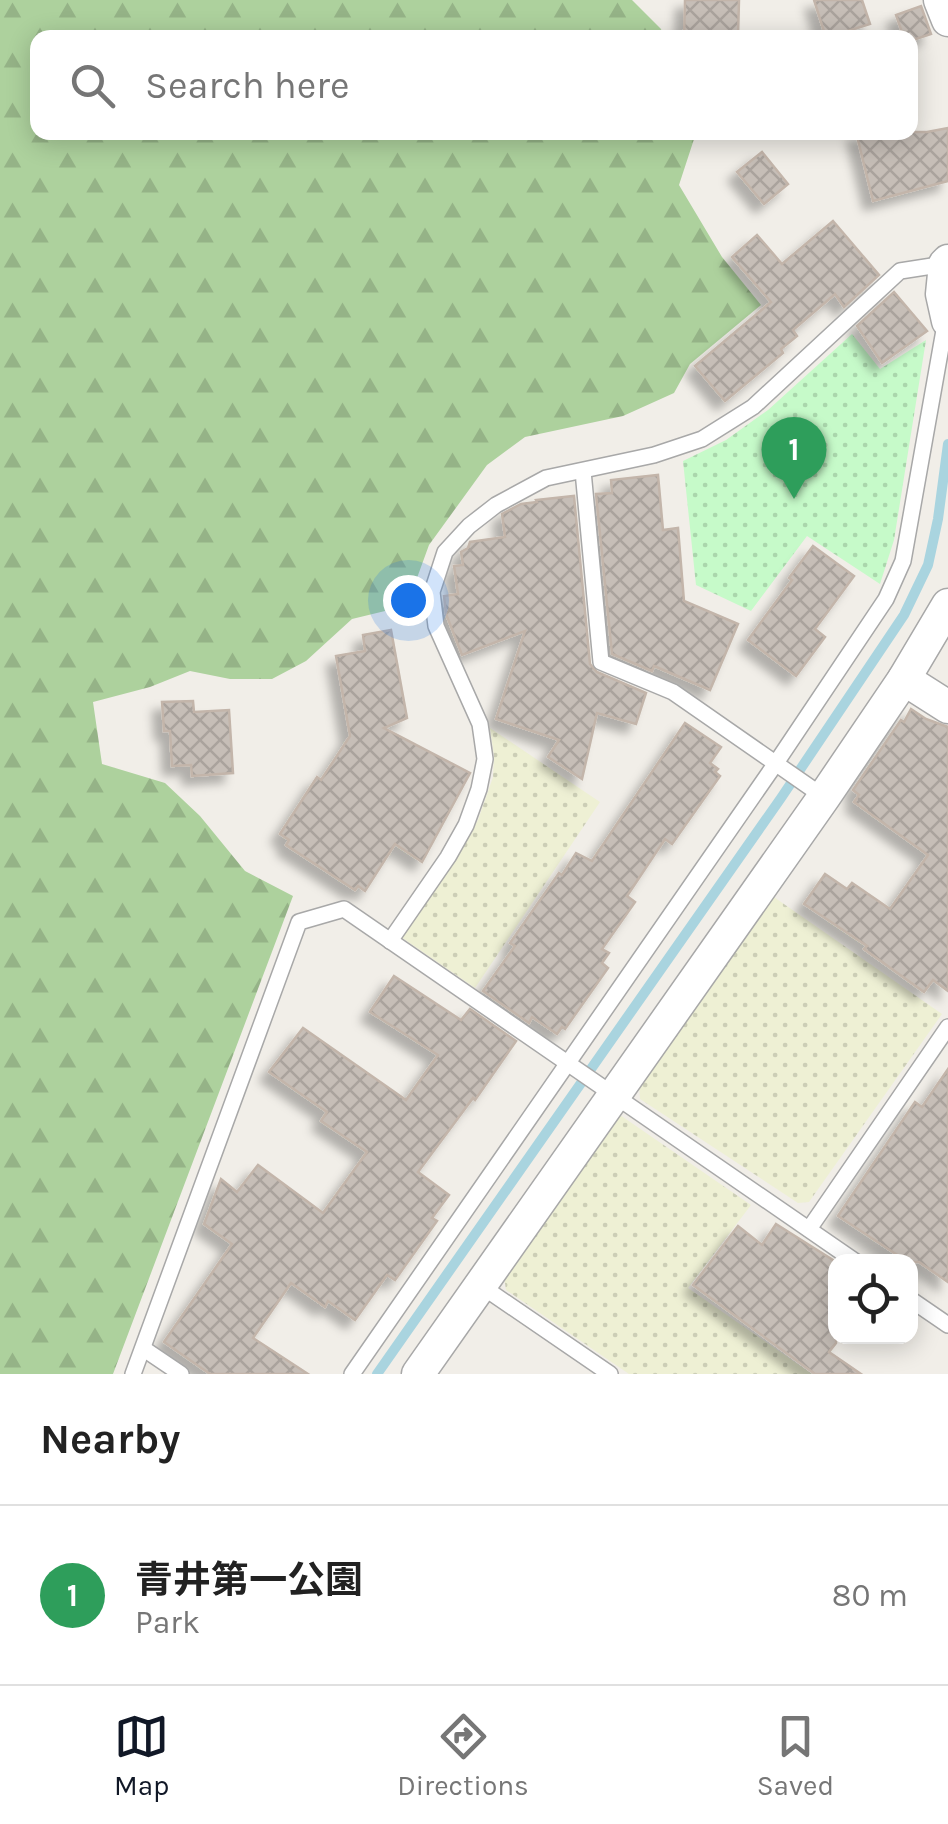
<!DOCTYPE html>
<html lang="en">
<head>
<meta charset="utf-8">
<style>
	body { margin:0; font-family:Karla,"Noto Sans JP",sans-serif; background:#f2f2f2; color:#222 }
	.controls { position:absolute; right:30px; bottom:30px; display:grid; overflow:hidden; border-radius:20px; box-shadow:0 5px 25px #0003 }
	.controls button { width:90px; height:90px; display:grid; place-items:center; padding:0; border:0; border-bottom:2px solid #e0e0e0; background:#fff; color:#222; font:50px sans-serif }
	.you { position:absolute; left:408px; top:600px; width:35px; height:35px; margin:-25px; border:8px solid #fff; border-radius:50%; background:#1a73e8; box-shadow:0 0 0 15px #1a73e833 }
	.badge { display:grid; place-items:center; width:65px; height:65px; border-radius:50%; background:#111827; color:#fff; font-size:32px; font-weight:700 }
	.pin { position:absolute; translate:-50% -82px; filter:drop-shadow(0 2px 5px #0008) }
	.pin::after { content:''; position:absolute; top:52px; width:35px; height:30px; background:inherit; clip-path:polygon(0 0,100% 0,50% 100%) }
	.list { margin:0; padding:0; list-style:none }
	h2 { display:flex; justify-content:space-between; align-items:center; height:130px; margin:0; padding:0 40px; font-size:42px }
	h2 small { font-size:32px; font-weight:400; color:#767676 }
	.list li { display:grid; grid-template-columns:65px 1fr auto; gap:30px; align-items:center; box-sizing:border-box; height:180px; padding:0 40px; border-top:2px solid #e0e0e0 }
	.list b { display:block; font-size:38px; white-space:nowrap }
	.list p { margin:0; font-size:32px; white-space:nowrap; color:#767676 }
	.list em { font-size:32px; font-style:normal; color:#767676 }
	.icon { flex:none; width:55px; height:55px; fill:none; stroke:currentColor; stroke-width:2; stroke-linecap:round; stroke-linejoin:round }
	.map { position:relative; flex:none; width:948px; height:1374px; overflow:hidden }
	.search { position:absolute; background:#fff; box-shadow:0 5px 25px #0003; left:30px; right:30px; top:30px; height:110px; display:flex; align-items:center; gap:25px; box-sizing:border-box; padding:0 35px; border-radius:20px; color:#767676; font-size:38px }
	.sheet { height:310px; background:#fff }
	nav { display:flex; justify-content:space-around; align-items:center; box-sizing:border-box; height:140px; border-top:2px solid #e0e0e0; background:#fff; font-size:28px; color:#767676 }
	nav a { display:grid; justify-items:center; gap:5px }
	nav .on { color:#111827 }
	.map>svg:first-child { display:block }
	.farmland { fill:url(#farmland-dots) }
	.forest { fill:url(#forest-firs) }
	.park { fill:url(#park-dots) }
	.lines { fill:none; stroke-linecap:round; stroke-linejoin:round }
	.stream { stroke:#a9d4df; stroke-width:10 }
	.building { fill:url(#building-cross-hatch); stroke:#c3b5aa; stroke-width:2.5; filter:url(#shadow) }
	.lane-casing { stroke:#a8a8a8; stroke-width:18 }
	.street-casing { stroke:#a8a8a8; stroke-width:35 }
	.lane { stroke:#fff; stroke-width:15 }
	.street { stroke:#fff; stroke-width:32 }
</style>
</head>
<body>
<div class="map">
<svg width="948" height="1374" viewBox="0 0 948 1374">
	<defs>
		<pattern id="farmland-dots" width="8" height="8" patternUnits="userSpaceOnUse" patternTransform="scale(2.5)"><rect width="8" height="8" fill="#eef0d4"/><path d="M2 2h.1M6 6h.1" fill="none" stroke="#ccceb6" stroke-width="1.8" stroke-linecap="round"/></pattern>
		<pattern id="forest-firs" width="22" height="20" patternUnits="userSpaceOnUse" patternTransform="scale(2.5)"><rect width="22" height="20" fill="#add19d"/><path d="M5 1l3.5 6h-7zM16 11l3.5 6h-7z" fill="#95b387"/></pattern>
		<pattern id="park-dots" width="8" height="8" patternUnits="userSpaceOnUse" patternTransform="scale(2.5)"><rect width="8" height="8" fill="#c6fac9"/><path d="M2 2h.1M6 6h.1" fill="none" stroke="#aad6ac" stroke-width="1.8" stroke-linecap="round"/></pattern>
		<pattern id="building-cross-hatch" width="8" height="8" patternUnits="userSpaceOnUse" patternTransform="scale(2.5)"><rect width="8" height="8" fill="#c6beb7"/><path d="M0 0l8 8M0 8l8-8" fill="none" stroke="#aaa39d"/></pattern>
		<filter id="shadow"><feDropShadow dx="-9" dy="9" stdDeviation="5" flood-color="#0004"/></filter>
	</defs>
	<rect width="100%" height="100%" fill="#f1eee8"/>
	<g class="farmland">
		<path d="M490,728L600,802L475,988L401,937L454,861L478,820L493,777L494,756Z"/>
		<path d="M771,895L942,1014L809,1202L798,1203L640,1099L639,1083Z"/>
		<path d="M620,1115L751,1205L688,1288L812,1374H629L506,1290L504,1277L612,1121Z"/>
	</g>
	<path class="forest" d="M0,0H632L661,29L663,37L38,38V132L696,133L679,185L722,257L761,305L690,364L674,393L623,416L525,437L487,465L429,545L417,578L414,604L352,619L306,661L272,679H230L190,671L150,687L93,702L102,764L165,783L200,816L245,871L293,896L113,1374H0Z"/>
	<path class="park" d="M852,334L880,369L926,340L894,540L880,584L807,536L751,611L696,585L683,461L726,440L768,410Z"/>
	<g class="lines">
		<path class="stream" d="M377,1374L781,798L904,615L928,565L938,519L948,444"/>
	</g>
	<g class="building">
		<path d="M685,0H739L738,38H684Z"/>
		<path d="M814,0H862L870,24L826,38Z"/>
		<path d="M921,6L931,34L910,41V38H904L896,15Z"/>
		<path d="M948,128V181L873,201L856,132H927Z"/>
		<path d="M762,152L788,184L764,204L737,172Z"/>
		<path d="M833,221L879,275L844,307L835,294L793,330L797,336L781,349L783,353L725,401L695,366L771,302L732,257L757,235L782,264Z"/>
		<path d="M894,292L927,331L882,363L857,326Z"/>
		<path d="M658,475L663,530L678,528L684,601L738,624L710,690L654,666L652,671L612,654L596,494L612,493L611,480Z"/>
		<path d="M574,496L590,664L597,672L646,693L636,724L597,713L582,779L548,757L559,740L496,719L525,631L462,655L446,614L444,596L458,594L454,566L463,565L461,552L468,548L470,542L505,537L502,514L521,504L537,502L536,500Z"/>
		<path d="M813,546L854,576L815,629L825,637L796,676L748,640L792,580L789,578Z"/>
		<path d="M391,630L407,718L384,728L470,773L422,862L395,844L365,891L358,886L355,890L286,845L289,840L280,834L317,777L321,780L350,736L336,656L365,651L363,635Z"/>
		<path d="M193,701L194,712L229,710L233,773L192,776L191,765L172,766L170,731H164L162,702Z"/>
		<path d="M911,709L926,719L948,727V991L933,980L924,992L864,949L867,946L804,904L825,874L847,889L852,883L890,909L928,855L854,802L859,795L853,790L901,720L904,722Z"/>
		<path d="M685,723L721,747L710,763L718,769L715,772L720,776L672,844L665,839L627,896L635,902L602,949L609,953L602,963L608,968L565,1029L562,1027L557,1034L532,1017L529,1023L483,991L515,946L510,943L559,873L562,875L576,853L592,861Z"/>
		<path d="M394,976L461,1020L470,1009L516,1041L475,1100L473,1098L418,1172L449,1195L432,1218L437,1221L395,1280L387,1275L355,1320L328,1301L325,1307L291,1283L253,1338L308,1374H210L164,1342L232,1244L204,1224L221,1179L237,1192L258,1165L323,1213L367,1152L321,1121L327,1112L269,1072L303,1028L406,1100L438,1055L370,1012Z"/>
		<path d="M948,1069V1282L919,1262H908L838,1216L915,1102L922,1107Z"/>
		<path d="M776,1224L836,1262V1343L829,1352L861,1374H815L693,1285L738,1226L762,1245Z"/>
	</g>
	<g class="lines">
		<defs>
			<g id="lane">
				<path d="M583,471L601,662L673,692L824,797"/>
				<path d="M390,941L448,857L466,825L479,789L485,759L480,724L436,626L432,592L445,552L469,526L496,505L546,478L654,455L702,439L753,407L900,271L945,264"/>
				<path d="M809,1229L948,1027"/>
				<path d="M480,1285L610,1374"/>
				<path d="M910,1299L948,1325"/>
				<path d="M144,1349L181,1374"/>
				<path d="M133,1374L299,922L344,909L856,1262"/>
				<path d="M352,1374L776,763L886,599L903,561L946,319"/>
			</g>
			<g id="street">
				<path d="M940,0L948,20"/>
				<path d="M948,261L945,264L942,294L948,321"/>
				<path d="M904,679L948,707"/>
				<path d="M418,1374L824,797L904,679L948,605"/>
			</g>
		</defs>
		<use href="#lane" class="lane-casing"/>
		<use href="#street" class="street-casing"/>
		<use href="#lane" class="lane"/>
		<use href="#street" class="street"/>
	</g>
</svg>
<div class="controls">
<button><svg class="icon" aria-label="locate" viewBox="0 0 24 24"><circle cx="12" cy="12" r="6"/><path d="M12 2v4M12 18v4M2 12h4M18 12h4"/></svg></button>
</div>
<div class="you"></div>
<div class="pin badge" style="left:794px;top:499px;background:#2e9e5b">1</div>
<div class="search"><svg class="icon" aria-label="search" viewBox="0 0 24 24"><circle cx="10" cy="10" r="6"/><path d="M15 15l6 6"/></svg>Search here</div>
</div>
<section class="sheet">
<h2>Nearby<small></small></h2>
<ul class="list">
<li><span class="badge" style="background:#2e9e5b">1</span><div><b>青井第一公園</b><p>Park</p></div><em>80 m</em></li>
</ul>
</section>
<nav>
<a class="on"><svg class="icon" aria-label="map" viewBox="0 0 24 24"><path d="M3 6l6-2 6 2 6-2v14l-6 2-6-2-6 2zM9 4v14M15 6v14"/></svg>Map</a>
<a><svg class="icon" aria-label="directions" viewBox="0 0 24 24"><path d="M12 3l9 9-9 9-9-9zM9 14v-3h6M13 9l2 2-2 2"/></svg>Directions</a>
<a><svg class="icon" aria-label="saved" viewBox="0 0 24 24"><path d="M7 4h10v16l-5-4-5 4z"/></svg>Saved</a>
</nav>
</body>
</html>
